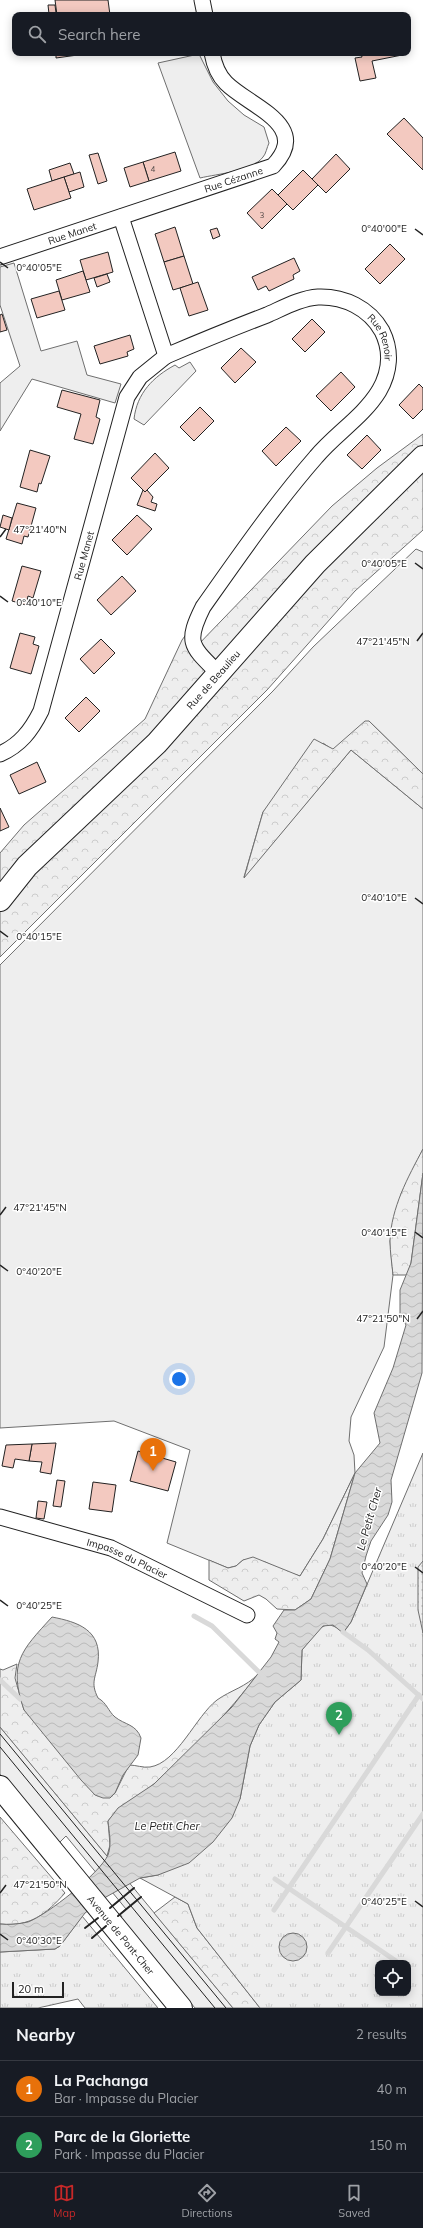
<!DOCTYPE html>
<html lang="en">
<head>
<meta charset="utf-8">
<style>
	body { margin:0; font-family:Mulish,sans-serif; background:#20242c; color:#f1f3f6 }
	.controls { position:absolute; right:12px; bottom:12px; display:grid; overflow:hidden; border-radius:8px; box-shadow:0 2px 10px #0003 }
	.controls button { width:36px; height:36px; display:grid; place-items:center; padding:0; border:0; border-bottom:1px solid #363941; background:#171b24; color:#f1f3f6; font:20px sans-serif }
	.scale { position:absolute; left:12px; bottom:10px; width:52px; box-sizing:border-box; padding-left:4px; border:2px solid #222; border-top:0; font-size:11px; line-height:14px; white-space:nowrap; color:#222; -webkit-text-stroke:3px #fff; paint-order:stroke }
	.you { position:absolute; left:179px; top:1379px; width:14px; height:14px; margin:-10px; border:3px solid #fff; border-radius:50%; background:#1a73e8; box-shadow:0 0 0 6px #1a73e833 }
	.badge { display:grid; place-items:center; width:26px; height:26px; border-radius:50%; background:#c62828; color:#fff; font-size:13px; font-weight:700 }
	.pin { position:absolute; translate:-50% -33px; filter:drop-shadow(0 1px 2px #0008) }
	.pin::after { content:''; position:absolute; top:21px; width:14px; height:12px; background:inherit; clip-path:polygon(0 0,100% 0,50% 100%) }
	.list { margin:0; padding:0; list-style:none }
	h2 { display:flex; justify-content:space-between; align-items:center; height:52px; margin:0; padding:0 16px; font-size:17px }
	h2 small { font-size:13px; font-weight:400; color:#9ea1a6 }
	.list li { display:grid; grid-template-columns:26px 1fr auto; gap:12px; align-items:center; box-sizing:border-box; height:56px; padding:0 16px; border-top:1px solid #363941 }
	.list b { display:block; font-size:15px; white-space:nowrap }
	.list p { margin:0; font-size:13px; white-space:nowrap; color:#9ea1a6 }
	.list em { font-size:13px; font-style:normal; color:#9ea1a6 }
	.icon { flex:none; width:22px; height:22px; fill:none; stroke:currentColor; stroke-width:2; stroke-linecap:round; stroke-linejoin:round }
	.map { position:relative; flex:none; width:423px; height:2008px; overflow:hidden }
	.search { position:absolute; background:#171b24; box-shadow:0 2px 10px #0003; left:12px; right:12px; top:12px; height:44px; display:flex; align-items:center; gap:10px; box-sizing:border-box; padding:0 14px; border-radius:8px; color:#9ea1a6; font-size:15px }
	.sheet { height:164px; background:#171b24 }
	nav { display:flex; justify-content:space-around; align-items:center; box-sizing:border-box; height:56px; border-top:1px solid #363941; background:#171b24; font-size:11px; color:#9ea1a6 }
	nav a { display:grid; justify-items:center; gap:2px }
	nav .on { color:#c62828 }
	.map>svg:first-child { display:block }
	.grass { fill:#eee; stroke:#6f6f6f }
	.forest { fill:url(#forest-crowns); stroke:#6f6f6f }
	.park { fill:url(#park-tufts); stroke:#6f6f6f; fill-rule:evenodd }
	.garden { fill:url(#garden-dots); stroke:#6f6f6f }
	.water { fill:url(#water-waves); stroke:#6f6f6f }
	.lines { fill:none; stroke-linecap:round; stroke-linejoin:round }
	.stream { stroke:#d9d9d9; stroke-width:5 }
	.building { fill:#f3c9c0; stroke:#222 }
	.street-casing { stroke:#222; stroke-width:17 }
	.secondary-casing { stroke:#222; stroke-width:24 }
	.street { stroke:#fff; stroke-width:15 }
	.secondary { stroke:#fff; stroke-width:22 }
	.tram { stroke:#222; stroke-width:1 }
	.wall { stroke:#222; stroke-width:2 }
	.ticks { fill:none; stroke:#222; stroke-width:1.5 }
	.labels { text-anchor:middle; stroke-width:3; stroke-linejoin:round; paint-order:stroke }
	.number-label { font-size:8px; fill:#564c4a }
	.street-label { font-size:10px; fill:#222; stroke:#fff }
	.water-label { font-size:11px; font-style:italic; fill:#222; stroke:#fff }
	.ticks-label { font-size:10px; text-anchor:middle; fill:#222; stroke:#fff; stroke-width:3; stroke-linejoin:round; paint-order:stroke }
</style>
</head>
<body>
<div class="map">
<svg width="423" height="2008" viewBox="0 0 423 2008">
	<defs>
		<pattern id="forest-crowns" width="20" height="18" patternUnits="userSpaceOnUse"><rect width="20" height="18" fill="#eee"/><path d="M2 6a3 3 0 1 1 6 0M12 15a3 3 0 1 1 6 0" fill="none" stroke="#ccc"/></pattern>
		<pattern id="park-tufts" width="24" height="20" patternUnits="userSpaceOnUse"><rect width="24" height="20" fill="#eee"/><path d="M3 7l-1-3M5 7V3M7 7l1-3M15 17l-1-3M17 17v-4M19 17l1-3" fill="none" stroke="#ccc"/></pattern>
		<pattern id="garden-dots" width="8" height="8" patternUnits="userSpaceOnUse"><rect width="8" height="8" fill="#eee"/><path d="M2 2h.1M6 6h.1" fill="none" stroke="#ccc" stroke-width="1.8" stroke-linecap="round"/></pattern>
		<pattern id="water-waves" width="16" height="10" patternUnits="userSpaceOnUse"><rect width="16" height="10" fill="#d9d9d9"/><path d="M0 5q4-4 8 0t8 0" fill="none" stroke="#bababa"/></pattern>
	</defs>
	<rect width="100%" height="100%" fill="#fff"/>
	<g class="grass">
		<path d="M199,54L213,82L228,101L244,115L264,127L269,143C267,147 266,154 263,157C253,171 217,174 200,178L158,63Z"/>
		<path d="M14,263L41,351L77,341L87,375L121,384L115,403L32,379L0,431V383L20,366L0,305V267Z"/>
		<path d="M190,362L196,371L144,425L134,419C137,393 153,377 175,365L179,368Z"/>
		<path d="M416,549L423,552V774L369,721L337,748L333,750L323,743L263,812L244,877L351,750L423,809V1149L401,1194L390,1241L393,1275L384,1347L351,1417L349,1441L354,1455L355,1473L323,1539L300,1576L284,1571L265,1562L243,1560L236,1566L228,1568L167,1543L190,1450L114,1421L0,1428V965L273,691L313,647Z"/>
		<path d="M0,1727L16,1746L233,2008H195L120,1919L122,1917L120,1914L126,1909L66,1836L58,1844L0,1774Z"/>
	</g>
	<g class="forest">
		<path d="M423,434V530L355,591L267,690L0,957V853L24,825L145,719L182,640L193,625L195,648L332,506L377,468Z"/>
		<path d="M365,721H369L423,774V809L351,750L244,878L263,812L314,739L333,749Z"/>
		<path d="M423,1149V1173L411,1263L407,1275H393C392,1264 390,1252 390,1241C391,1208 408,1177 423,1149Z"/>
		<path d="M355,1473L330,1559L311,1599L295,1610L277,1609L266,1599L259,1595L244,1601L209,1580V1560L228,1568L236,1566L243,1560L253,1557L300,1576L323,1539Z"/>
		<path d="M17,1664L15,1678L24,1710L115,1793L129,1765C136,1765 143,1768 150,1767C177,1763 196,1716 217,1700C231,1690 246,1687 258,1674C228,1713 193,1750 155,1783C138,1799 123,1801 108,1821L110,1845L107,1856L0,1727V1669L3,1670Z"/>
		<path d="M0,1817L65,1893C46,1914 31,1927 0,1924Z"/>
		<path d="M175,1897L188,1904L197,1928L260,2008H233L154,1913Z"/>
	</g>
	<g class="park">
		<path d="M423,1453V2008H260L197,1928L188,1904L140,1878L158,1875L240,1799L250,1746L259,1725L275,1702L301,1680L302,1650L318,1629L328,1624L338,1628L343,1633L351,1622ZM378,1963H408V1993H378Z"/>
		<path d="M82,1916L158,2008H85L78,1999L38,2008H0V1952L55,1949L60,1946Z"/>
	</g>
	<path class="garden" d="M423,1561V1633L418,1610V1567Z"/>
	<g class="water">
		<path d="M423,1173L422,1373L391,1480L392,1502L388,1515L371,1541L366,1556L362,1573L367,1584L351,1622L343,1633L333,1625L323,1626L302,1650L301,1680L275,1702L259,1725L250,1746L240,1799L232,1818L213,1842L189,1863L158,1875L140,1878L106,1897L85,1913L60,1946L55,1949L0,1952V1924C8,1925 20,1924 28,1922C47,1915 100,1873 108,1855C112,1844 109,1832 108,1821L118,1808L154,1784L232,1707L271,1657L279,1642L275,1639L277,1633L273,1626L284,1610H295L311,1599L330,1559L355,1473L380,1443L374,1413L393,1368L406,1325L400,1314V1290L411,1263Z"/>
		<path d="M52,1617C78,1622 102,1630 98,1662C96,1678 90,1682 98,1698C107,1703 108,1711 115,1717C125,1725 136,1724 141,1738L138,1755L123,1775L115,1793L110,1798H103L95,1795L81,1780L24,1710C8,1663 21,1651 52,1617Z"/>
		<circle cx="293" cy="1947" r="14"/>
	</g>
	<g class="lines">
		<g class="stream">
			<path d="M194,1616L212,1626L264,1677"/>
			<path d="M343,1632L368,1650L423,1699"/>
			<path d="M0,1680L20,1699"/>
			<path d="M275,1879L396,1961"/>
			<path d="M274,1910L419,1695"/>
			<path d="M328,1953L423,1814"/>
		</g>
	</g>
	<g class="building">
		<path d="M55,0H108L110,15H57Z"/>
		<path d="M48,5H55L56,13L49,14Z"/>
		<path d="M56,53H92L56,58Z"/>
		<path d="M361,53H402V55L372,61L376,78L360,81L355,58L362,57Z"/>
		<path d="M404,118L423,138V170L387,134Z"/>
		<path d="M175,152L181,171L149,181L143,162Z"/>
		<path d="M98,153L107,181L98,184L89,155Z"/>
		<path d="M336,154L350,169L326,193L312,179Z"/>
		<path d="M143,162L149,181L130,187L124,168Z"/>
		<path d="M70,163L74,174L52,181L49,170Z"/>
		<path d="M303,170L318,185L293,210L278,195Z"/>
		<path d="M80,172L84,187L69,192L64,177Z"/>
		<path d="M64,177L71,198L34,210L27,189Z"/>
		<path d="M272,189L287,204L262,229L247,213Z"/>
		<path d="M175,227L184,256L164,262L155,234Z"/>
		<path d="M217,228L220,236L213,239L210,230Z"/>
		<path d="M390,244L405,259L380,284L365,269Z"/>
		<path d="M108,252L113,272L86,280L80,260Z"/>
		<path d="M184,256L193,284L173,290L164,262Z"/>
		<path d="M294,258L300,271L293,275L294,279L269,291L266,286L258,290L252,277Z"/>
		<path d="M83,271L90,292L62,300L56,280Z"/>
		<path d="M107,274L110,282L97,287L94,278Z"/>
		<path d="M198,282L208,310L189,316L180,288Z"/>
		<path d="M59,291L65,310L37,318L31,299Z"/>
		<path d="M2,314L7,330L0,332V315Z"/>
		<path d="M312,319L325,332L305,352L292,339Z"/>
		<path d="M130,335L134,349L127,352L128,356L100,364L94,346Z"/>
		<path d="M241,348L256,362L235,383L221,368Z"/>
		<path d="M341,372L355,387L331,411L316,396Z"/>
		<path d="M419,384L423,388V409L413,419L399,405Z"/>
		<path d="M62,390L100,400L96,417L100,419L93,444L74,439L81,414L57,407Z"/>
		<path d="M200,407L214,421L194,441L180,427Z"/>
		<path d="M286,427L301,441L276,466L262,451Z"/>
		<path d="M367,435L381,450L362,469L347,455Z"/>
		<path d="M30,450L50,456L41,484L39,483L37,492L20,487Z"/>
		<path d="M155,453L169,468L145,492L131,478Z"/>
		<path d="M143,490L145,492L147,490L153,497L151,502L157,504L155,511L137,505Z"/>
		<path d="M17,503L36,508L28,537L24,536L22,544L6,539Z"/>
		<path d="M3,515L12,518L9,530L0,527Z"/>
		<path d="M137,515L152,529L127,555L112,540Z"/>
		<path d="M22,566L41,571L33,598L28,596L26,605L12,601Z"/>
		<path d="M122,576L136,591L111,615L97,600Z"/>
		<path d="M20,633L35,637L33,644L39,646L31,674L10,668Z"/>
		<path d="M101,639L115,653L94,674L80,659Z"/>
		<path d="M86,697L100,711L79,732L65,718Z"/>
		<path d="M37,762L46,782L19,794L10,775Z"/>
		<path d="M0,808L9,827L0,831Z"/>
		<path d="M56,1443L51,1474L40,1472L42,1462L29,1461L32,1444Z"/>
		<path d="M32,1444L29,1461L15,1459L13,1468L2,1466L6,1445Z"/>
		<path d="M138,1451L176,1462L168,1491L130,1481Z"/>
		<path d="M57,1480L65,1481L61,1507L53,1506Z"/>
		<path d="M93,1482L116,1485L112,1512L89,1509Z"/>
		<path d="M38,1501L47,1502L44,1519L36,1518Z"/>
	</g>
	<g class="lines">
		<defs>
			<g id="street">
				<path d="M202,0L205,15"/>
				<path id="s1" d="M121,217L166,356C199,342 233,328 267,315C283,308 301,298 318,297C344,296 369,308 382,331C392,351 390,372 379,391C363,417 335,434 316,457C275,504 239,556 203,607C185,643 191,646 218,673"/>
				<path id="s2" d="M0,257L273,166C312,125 250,107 226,83C218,75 214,64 212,53"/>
				<path id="s3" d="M0,754C20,745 31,731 41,711L127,397L140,377L166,356"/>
				<path id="s4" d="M0,1517L111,1548L247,1615"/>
			</g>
			<g id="secondary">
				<path id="s5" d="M0,900L27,866L157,743L315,564L423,457"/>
				<path id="s6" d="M0,1787L181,2008"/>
			</g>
		</defs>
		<use href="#street" class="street-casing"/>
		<use href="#secondary" class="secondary-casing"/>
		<use href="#street" class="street"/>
		<use href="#secondary" class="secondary"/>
		<g class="tram">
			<path d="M0,1734L226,2008"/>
			<path d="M0,1747L215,2008"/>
		</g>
		<g class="wall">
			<path d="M110,1908L134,1888"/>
			<path d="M118,1916L141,1897"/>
			<path d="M85,1928L98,1918"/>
			<path d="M92,1938L106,1926"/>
		</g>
	</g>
	<path class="ticks" d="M415,229L423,235M0,262L8,268M0,537L6,529M415,563L423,569M0,596L8,602M417,641L423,633M415,898L423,904M0,931L8,937M0,1215L6,1207M415,1232L423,1238M0,1265L8,1271M417,1319L423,1311M415,1567L423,1573M0,1600L8,1606M0,1893L6,1885M415,1901L423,1907M0,1934L8,1940"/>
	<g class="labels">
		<g class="number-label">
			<text x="153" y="172">4</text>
			<text x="262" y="218">3</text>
		</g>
		<g class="street-label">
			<text dy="4" stroke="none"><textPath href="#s2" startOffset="246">Rue Cézanne</textPath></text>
			<text dy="4" stroke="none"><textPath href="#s2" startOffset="76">Rue Manet</textPath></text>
			<text dy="4" stroke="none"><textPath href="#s1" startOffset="391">Rue Renoir</textPath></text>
			<text dy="4" stroke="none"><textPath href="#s3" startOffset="222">Rue Manet</textPath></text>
			<text dy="4" stroke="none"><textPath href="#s5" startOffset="307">Rue de Beaulieu</textPath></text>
			<text dy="4" stroke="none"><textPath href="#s4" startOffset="134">Impasse du Placier</textPath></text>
			<text dy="4" stroke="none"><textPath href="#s6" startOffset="191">Avenue de Pont-Cher</textPath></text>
		</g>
		<g class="water-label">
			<text transform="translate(369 1519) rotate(-74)" y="4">Le Petit Cher</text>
			<text x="167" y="1830">Le Petit Cher</text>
		</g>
	</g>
	<g class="ticks-label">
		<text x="384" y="232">0°40'00"E</text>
		<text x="39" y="271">0°40'05"E</text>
		<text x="40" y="533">47°21'40"N</text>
		<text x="384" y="567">0°40'05"E</text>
		<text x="39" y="606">0°40'10"E</text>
		<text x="383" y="645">47°21'45"N</text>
		<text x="384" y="901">0°40'10"E</text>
		<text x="39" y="940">0°40'15"E</text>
		<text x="40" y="1211">47°21'45"N</text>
		<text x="384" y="1236">0°40'15"E</text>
		<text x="39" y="1275">0°40'20"E</text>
		<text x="383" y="1322">47°21'50"N</text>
		<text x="384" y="1570">0°40'20"E</text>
		<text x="39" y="1609">0°40'25"E</text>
		<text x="40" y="1888">47°21'50"N</text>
		<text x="384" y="1905">0°40'25"E</text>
		<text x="39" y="1944">0°40'30"E</text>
	</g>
</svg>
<div class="controls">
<button><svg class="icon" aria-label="locate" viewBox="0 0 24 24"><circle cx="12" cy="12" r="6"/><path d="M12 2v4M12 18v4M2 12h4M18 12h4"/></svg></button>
</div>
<div class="scale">20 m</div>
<div class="you"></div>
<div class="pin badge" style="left:153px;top:1471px;background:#e8710a">1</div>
<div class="pin badge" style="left:339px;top:1735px;background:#2e9e5b">2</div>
<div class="search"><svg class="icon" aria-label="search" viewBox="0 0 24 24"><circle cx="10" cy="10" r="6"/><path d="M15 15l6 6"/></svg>Search here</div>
</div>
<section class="sheet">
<h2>Nearby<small>2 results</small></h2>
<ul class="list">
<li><span class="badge" style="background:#e8710a">1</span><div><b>La Pachanga</b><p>Bar · Impasse du Placier</p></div><em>40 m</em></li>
<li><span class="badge" style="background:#2e9e5b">2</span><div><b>Parc de la Gloriette</b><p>Park · Impasse du Placier</p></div><em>150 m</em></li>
</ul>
</section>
<nav>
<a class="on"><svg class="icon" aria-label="map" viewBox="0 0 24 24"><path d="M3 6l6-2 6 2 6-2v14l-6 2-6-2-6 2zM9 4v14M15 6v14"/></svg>Map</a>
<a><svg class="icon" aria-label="directions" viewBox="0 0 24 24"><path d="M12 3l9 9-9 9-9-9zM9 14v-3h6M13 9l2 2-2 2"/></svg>Directions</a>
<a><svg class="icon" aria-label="saved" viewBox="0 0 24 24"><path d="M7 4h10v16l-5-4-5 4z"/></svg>Saved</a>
</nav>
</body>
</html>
